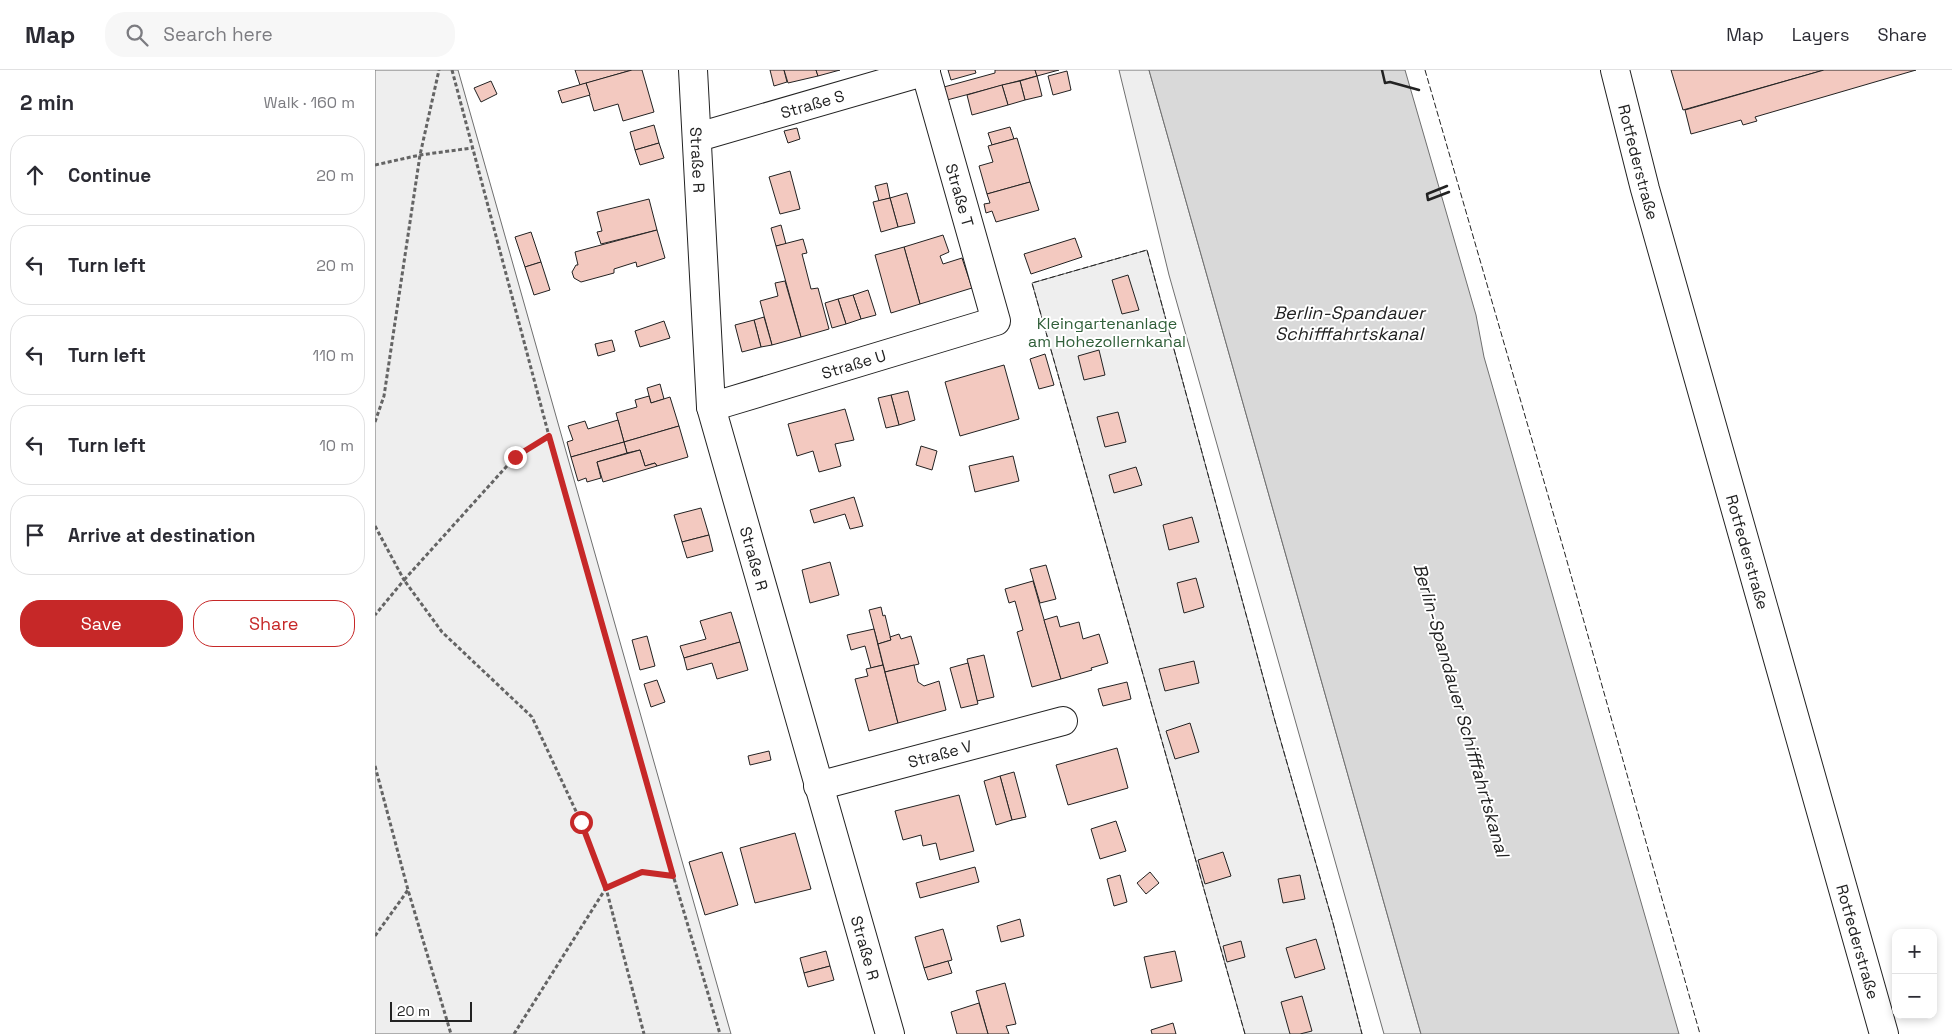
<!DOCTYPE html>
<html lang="en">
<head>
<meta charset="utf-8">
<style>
	body { margin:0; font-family:"Space Grotesk",sans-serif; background:#f7f7f7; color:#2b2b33 }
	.controls { position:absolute; right:15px; bottom:15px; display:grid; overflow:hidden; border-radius:10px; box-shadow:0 2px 8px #0003 }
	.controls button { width:45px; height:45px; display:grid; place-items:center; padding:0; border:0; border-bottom:1px solid #e1e1e2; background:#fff; color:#2b2b33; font:25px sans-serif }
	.scale { position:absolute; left:15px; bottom:12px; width:82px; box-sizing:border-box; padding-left:5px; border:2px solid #222; border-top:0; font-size:14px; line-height:18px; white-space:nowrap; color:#222; -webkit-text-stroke:4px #fff; paint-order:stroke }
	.stop { position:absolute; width:15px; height:15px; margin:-11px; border:4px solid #c62828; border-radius:50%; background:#fff }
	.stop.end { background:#c62828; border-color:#fff; box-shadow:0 1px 5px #0008 }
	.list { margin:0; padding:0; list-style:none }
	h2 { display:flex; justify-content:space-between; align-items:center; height:65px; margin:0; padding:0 20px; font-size:21px }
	h2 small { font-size:16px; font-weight:400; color:#7c7c81 }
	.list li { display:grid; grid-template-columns:32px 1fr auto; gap:15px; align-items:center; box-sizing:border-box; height:80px; margin:0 10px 10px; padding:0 10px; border:1px solid #e1e1e2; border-radius:20px }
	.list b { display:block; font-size:19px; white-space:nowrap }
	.list em { font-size:16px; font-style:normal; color:#7c7c81 }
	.actions { display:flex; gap:10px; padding:15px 20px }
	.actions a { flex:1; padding:11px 0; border:1px solid #c62828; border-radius:20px; text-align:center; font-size:18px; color:#c62828 }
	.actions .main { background:#c62828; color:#fff }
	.icon { flex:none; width:28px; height:28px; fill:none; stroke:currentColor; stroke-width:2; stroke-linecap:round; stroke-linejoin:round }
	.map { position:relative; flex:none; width:1577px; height:964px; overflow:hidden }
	header { display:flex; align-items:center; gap:30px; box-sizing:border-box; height:70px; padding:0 25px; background:#fff; border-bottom:1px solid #e1e1e2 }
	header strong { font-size:24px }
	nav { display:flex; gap:28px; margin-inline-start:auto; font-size:18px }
	.search { width:350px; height:45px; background:#f7f7f7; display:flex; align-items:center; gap:12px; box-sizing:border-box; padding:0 18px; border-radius:20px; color:#7c7c81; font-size:19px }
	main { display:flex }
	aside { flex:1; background:#fff }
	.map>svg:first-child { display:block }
	.green { fill:#eee; stroke:#6f6f6f }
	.water { fill:#d9d9d9; stroke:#6f6f6f }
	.building { fill:#f3c9c0; stroke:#222 }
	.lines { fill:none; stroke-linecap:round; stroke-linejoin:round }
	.minor-casing { stroke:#222; stroke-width:30 }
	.path { stroke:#646464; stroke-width:3; stroke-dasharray:4 2.5; stroke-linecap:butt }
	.minor { stroke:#fff; stroke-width:28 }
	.fence { stroke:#222; stroke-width:1; stroke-dasharray:6 2.5; stroke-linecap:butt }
	.wall { stroke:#222; stroke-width:2.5 }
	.route { stroke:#c62828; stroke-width:6 }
	.labels { text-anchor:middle; stroke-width:4; stroke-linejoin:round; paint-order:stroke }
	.street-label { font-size:16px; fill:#222; stroke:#fff }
	.park-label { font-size:16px; fill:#2f5e38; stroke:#fff }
	.water-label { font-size:18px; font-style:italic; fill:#222; stroke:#fff }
</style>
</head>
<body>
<header>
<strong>Map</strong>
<div class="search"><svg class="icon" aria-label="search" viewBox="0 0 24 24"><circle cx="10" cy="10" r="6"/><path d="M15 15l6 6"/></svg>Search here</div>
<nav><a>Map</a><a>Layers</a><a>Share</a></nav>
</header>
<main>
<aside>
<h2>2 min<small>Walk · 160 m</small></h2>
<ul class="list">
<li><svg class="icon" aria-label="ahead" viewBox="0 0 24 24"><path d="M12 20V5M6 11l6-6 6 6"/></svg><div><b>Continue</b></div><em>20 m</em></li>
<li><svg class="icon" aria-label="left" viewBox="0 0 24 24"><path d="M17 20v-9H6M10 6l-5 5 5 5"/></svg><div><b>Turn left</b></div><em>20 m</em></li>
<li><svg class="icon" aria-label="left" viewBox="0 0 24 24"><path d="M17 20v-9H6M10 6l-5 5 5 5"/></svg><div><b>Turn left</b></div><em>110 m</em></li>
<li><svg class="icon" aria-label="left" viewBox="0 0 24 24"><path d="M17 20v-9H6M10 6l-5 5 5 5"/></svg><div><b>Turn left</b></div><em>10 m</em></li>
<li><svg class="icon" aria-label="arrive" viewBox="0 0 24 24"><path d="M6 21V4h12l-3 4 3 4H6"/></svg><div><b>Arrive at destination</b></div></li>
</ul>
<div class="actions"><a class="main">Save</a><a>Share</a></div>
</aside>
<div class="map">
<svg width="1577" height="964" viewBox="0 0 1577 964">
	<rect width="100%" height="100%" fill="#fff"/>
	<g class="green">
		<path d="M0,0H83L356,964H0Z"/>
		<path d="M744,0H774L1046,964H1009L794,205Z"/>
		<path d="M772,180L900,651L958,853L987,964H870L657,213Z"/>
	</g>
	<path class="water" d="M774,0H1030L1101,245L1109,287L1304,964H1046Z"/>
	<g class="building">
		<path d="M200,0H257L205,15Z"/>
		<path d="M257,0H267L279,42L248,51L243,34L219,41L211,13Z"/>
		<path d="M395,0H409L412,12L399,16Z"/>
		<path d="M409,0H441L443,6L413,13Z"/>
		<path d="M441,0H465L443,6Z"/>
		<path d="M573,0H600L601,3L576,10Z"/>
		<path d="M620,0H660L662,6L572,30L569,17L620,3Z"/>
		<path d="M660,0H684L662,6Z"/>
		<path d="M1296,0H1449L1308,40Z"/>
		<path d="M1449,0H1541L1380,47L1382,51L1368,55L1366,50L1316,64L1310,40Z"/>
		<path d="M692,1L696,20L678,25L673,6Z"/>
		<path d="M662,6L667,26L650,30L645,11Z"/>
		<path d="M116,11L122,24L106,32L99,18Z"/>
		<path d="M645,11L650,30L633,35L627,15Z"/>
		<path d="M211,13L215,25L187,33L183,21Z"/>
		<path d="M627,15L633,35L597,45L592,25Z"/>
		<path d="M279,55L284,73L260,80L255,62Z"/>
		<path d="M635,57L639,69L617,75L613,63Z"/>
		<path d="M422,58L425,69L413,73L409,61Z"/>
		<path d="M642,68L655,112L612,124L604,96L618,92L613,76Z"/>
		<path d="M284,73L289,88L265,95L260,80Z"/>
		<path d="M415,101L425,139L405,144L394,107Z"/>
		<path d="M655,112L664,140L621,152L617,141L611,143L609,134L615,133L612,124Z"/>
		<path d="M512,113L515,128L504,131L500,116Z"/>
		<path d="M532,123L540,153L523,157L515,128Z"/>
		<path d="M515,128L523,157L506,162L498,132Z"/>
		<path d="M274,129L282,160L226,174L222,162L227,161L222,142Z"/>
		<path d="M406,155L411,174L401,176L396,158Z"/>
		<path d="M282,160L290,188L262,197L261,192L239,199V203L206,212L199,208L197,202L201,195H203L200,182Z"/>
		<path d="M156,162L166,192L150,197L140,167Z"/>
		<path d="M568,165L574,182L565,186L568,194L587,188L597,218L545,234L529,177Z"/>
		<path d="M700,168L707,187L656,204L649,184Z"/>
		<path d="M428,169L432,183L427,184L436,219L443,218L454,259L426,267L401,176Z"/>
		<path d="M529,177L545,234L516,243L500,185Z"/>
		<path d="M166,192L175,220L159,225L150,197Z"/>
		<path d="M753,205L764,240L747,244L737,210Z"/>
		<path d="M410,211L426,267L397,275L385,231L403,226L400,213Z"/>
		<path d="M493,220L501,245L486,249L478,225Z"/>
		<path d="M478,225L486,249L471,254L463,229Z"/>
		<path d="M463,229L471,254L457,258L450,233Z"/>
		<path d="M389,247L397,275L386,277L379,250Z"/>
		<path d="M379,250L386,277L367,282L360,255Z"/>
		<path d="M289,251L295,268L265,277L260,261Z"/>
		<path d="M237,270L240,281L223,286L220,274Z"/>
		<path d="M724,280L730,305L709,310L703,286Z"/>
		<path d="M670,284L679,315L664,319L655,289Z"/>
		<path d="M629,295L644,349L585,366L570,312Z"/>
		<path d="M285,314L289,329L276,333L272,318Z"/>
		<path d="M533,321L540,350L524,355L516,325Z"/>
		<path d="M516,325L524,355L511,358L503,328Z"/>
		<path d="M274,326L276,333L295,327L304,356L249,372L241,343L262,337L260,330Z"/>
		<path d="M470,339L479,370L460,374L466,396L444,402L438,381L422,386L413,354Z"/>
		<path d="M743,342L751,372L730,377L722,347Z"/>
		<path d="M243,350L249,372L196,387L192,372L198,370L193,356L210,351L213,359Z"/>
		<path d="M304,356L313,387L282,396L280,393L270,396L265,380L252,383L249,372Z"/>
		<path d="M249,372L252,383L222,392L226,408L212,412L211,408L203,411L196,387Z"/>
		<path d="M546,376L562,381L557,400L541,395Z"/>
		<path d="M265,380L270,396L280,393L282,396L228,412L222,392Z"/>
		<path d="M638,386L644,411L600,422L594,396Z"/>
		<path d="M761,397L767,415L739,423L734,405Z"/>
		<path d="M479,427L488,456L475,459L470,444L439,453L435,440Z"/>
		<path d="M326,438L334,465L307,472L299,445Z"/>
		<path d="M817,447L824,472L794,480L788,455Z"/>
		<path d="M334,465L338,481L312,488L307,472Z"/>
		<path d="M455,492L464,525L435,533L427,500Z"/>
		<path d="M671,495L681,529L665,533L655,499Z"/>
		<path d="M821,508L829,537L809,543L802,513Z"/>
		<path d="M658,511L686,609L657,617L642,562L648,560L640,531L634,533L630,519Z"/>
		<path d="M506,537L508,546L510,545L516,570L503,574L494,540Z"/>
		<path d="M356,542L365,572L309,588L305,576L331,569L325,551Z"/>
		<path d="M682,546L685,557L704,552L708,569L724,564L733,593L716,598L717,600L686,609L669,550Z"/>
		<path d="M499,559L508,595L496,598L490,576L476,580L472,565Z"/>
		<path d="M524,564L526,569L536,566L544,594L510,602L503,574L516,570L515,567Z"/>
		<path d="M272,566L280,596L265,600L257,570Z"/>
		<path d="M365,572L373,600L342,609L337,593L312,600L309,588Z"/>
		<path d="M609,585L619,627L602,631L592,589Z"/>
		<path d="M819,591L824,613L790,621L784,599Z"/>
		<path d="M593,593L603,634L586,638L575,598Z"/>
		<path d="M508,595L523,653L494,661L480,609L493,606L491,599Z"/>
		<path d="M539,595L543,612L549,616L564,611L571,640L523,653L510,602Z"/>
		<path d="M282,610L290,632L276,637L269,614Z"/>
		<path d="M752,612L756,629L728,636L723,619Z"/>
		<path d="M815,653L824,682L800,689L791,661Z"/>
		<path d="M742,678L753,718L693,735L681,695Z"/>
		<path d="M394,681L396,690L375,695L373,686Z"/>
		<path d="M639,702L651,747L637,750L625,706Z"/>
		<path d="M625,706L637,750L621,755L609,711Z"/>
		<path d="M584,725L599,781L565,790L561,773L548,776L546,765L528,770L520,741Z"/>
		<path d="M741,751L751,781L725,789L716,759Z"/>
		<path d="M420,763L436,819L380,833L365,778Z"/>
		<path d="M347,782L363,835L330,845L314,792Z"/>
		<path d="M848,782L856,806L830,814L823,790Z"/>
		<path d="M600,797L604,812L545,828L541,813Z"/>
		<path d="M775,802L784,813L771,824L762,813Z"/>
		<path d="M745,805L752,832L739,836L732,809Z"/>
		<path d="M925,805L930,829L908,833L903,809Z"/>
		<path d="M645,849L649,866L626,872L622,856Z"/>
		<path d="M568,859L577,890L549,898L540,867Z"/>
		<path d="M941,869L950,899L920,908L911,878Z"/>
		<path d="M866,871L870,887L852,892L848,876Z"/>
		<path d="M451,881L455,896L429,903L425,888Z"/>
		<path d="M800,881L807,911L776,918L769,887Z"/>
		<path d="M573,891L577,903L553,910L549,898Z"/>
		<path d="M455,896L459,910L433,917L429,903Z"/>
		<path d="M630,913L641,954L631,956L634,964H613L601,921Z"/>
		<path d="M927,926L937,961L925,964H915L906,932Z"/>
		<path d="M604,933L613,964H582L576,942Z"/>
		<path d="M798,953L801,964H777L776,960Z"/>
	</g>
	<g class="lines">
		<defs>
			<g id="minor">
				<path id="s1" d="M318,0L336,337L515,964"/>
				<path id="s2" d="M1240,0L1270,119L1509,964"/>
				<path id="s3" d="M323,67L551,1"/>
				<path id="s4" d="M336,337L621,251L550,0"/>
				<path id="s5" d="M443,716L688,651"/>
			</g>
		</defs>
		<use href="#minor" class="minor-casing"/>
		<g class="path">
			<path d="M77,0L174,366L298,805L345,964"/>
			<path d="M0,95L45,85L97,78"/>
			<path d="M0,352L9,326L45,85L64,0"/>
			<path d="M174,366L140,387L29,510L67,562L157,647L206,752L231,818L269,964"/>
			<path d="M0,456L29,510L0,545"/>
			<path d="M0,696L33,820L76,964"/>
			<path d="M0,866L33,820"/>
			<path d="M139,964L231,818L267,802L298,805"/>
		</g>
		<use href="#minor" class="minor"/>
		<g class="fence">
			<path d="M1050,0L1190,484L1325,964"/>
			<path d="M870,964L657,213L772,180L900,651L958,853L987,964"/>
		</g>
		<g class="wall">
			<path d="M1007,0L1010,13L1015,12L1044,20"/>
			<path d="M1072,116L1052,124L1053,130L1074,122"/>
		</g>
	</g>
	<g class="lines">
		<path class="route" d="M140,387L174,366L298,806L267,802L231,818L206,752"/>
	</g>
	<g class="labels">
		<g class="street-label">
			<text dy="6" stroke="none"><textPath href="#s3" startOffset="119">Straße S</textPath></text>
			<text dy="6" stroke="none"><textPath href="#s1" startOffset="90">Straße R</textPath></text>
			<text dy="6" stroke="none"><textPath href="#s2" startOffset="95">Rotfederstraße</textPath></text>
			<text transform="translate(585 125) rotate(74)" y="6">Straße T</text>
			<text dy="6" stroke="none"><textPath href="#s4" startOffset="149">Straße U</textPath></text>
			<text dy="6" stroke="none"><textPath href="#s2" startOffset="500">Rotfederstraße</textPath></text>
			<text dy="6" stroke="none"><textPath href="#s1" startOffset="495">Straße R</textPath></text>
			<text dy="6" stroke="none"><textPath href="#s5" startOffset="126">Straße V</textPath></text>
			<text dy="6" stroke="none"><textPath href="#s2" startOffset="905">Rotfederstraße</textPath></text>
			<text dy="6" stroke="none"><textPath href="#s1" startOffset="900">Straße R</textPath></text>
		</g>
		<g class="park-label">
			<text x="732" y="259">Kleingartenanlage<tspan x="732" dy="18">am Hohezollernkanal</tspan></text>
		</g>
		<g class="water-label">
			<text x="974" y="249">Berlin-Spandauer<tspan x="974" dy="21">Schifffahrtskanal</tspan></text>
			<text transform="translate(1086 640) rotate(74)" y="6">Berlin-Spandauer Schifffahrtskanal</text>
		</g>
	</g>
</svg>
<div class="controls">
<button>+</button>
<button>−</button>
</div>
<div class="scale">20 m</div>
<div class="stop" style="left:206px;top:752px"></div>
<div class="stop end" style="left:140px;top:387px"></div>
</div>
</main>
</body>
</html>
